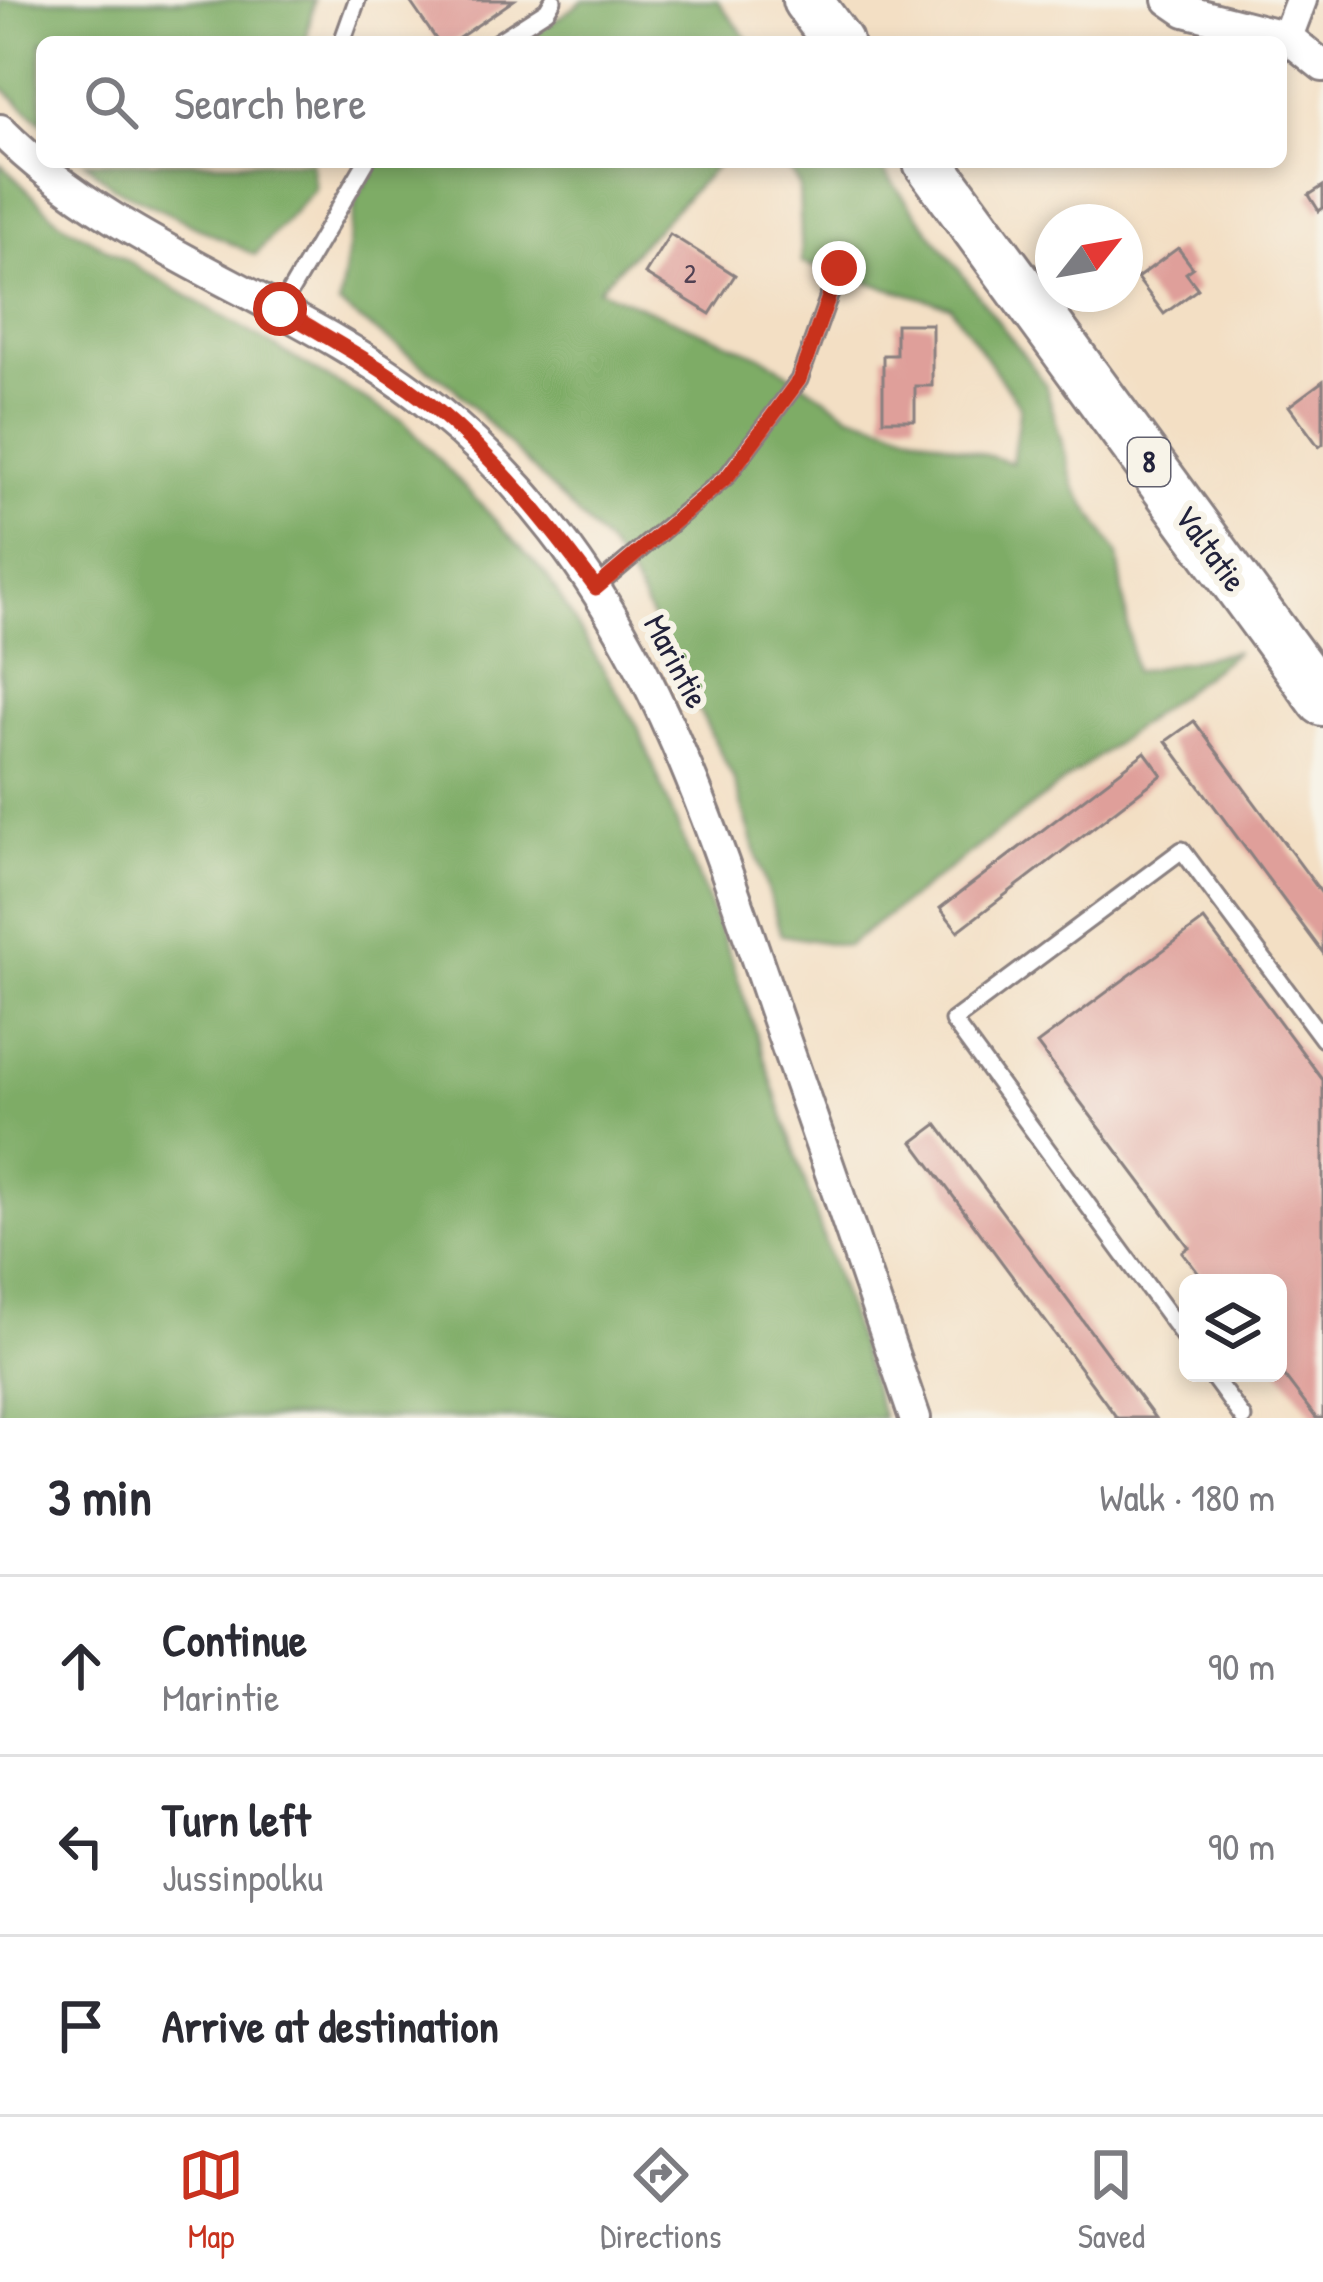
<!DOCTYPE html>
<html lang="en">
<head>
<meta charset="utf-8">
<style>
	body { margin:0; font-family:"Patrick Hand",sans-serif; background:#f2f2f3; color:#2b2b33 }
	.controls { position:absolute; right:36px; bottom:36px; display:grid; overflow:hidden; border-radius:18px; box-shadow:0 6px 18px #0003 }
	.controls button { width:108px; height:108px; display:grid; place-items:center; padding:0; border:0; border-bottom:3px solid #e1e1e2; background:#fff; color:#2b2b33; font:60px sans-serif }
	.compass { position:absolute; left:1035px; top:204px; width:108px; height:108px; border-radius:50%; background:#fff; box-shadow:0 6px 18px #0003; rotate:59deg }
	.stop { position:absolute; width:36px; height:36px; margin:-27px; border:9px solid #c8321e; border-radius:50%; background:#fff }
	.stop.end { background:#c8321e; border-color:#fff; box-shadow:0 3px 12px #0008 }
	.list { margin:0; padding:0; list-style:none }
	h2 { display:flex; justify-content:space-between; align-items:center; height:156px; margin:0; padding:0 48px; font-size:51px }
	h2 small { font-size:39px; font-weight:400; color:#7c7c81 }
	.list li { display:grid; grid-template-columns:78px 1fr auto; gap:36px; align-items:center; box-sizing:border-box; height:180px; padding:0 48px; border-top:3px solid #e1e1e2 }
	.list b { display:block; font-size:45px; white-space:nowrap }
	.list p { margin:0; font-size:39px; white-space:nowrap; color:#7c7c81 }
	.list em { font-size:39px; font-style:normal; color:#7c7c81 }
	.icon { flex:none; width:66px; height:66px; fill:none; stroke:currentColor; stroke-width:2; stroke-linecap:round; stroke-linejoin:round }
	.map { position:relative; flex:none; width:1323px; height:1418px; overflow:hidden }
	.search { position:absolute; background:#fff; box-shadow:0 6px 18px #0003; left:36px; right:36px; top:36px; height:132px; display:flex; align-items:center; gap:30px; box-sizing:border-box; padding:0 42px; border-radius:18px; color:#7c7c81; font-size:45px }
	.sheet { height:696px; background:#fff }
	nav { display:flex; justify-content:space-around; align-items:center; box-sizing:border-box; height:168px; border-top:3px solid #e1e1e2; background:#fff; font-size:33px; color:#7c7c81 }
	nav a { display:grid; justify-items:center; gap:6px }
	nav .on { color:#c8321e }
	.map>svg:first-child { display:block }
	.forest { fill:#7eac66; stroke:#506750; stroke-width:3 }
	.building { fill:#df9f9a }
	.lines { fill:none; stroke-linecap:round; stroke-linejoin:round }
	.service-casing { stroke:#8a8080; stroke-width:21 }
	.minor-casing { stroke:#8a8080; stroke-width:36 }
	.trunk-casing { stroke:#8a8080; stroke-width:54 }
	.service { stroke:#fff; stroke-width:15 }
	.minor { stroke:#fff; stroke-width:30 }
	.trunk { stroke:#fff; stroke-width:48 }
	.route { stroke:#c8321e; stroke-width:15 }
	.labels { text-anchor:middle; stroke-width:12; stroke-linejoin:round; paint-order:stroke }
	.number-label { font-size:27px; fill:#514153 }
	.shield { fill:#f7f3e8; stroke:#62616f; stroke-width:3 }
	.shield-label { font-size:30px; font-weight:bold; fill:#22223b }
	.street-label { font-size:33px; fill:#22223b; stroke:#f7f3e8 }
</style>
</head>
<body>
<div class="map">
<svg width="1323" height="1418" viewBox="0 0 1323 1418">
	<rect width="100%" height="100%" fill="#f7f3e8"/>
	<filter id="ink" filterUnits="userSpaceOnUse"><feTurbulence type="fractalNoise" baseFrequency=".00833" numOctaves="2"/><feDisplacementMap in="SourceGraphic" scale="24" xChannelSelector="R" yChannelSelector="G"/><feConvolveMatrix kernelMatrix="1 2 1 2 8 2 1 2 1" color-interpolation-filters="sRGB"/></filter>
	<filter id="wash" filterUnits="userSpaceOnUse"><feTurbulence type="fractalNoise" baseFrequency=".004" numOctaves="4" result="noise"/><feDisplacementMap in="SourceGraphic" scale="48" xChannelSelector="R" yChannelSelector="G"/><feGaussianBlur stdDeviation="2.7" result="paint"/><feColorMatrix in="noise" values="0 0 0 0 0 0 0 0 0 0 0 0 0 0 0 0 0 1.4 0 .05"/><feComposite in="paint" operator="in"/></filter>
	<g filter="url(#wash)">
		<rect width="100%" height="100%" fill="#f3dfc4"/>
		<g class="forest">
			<path d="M0,0H314L306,42H42V123L0,85Z"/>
			<path d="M584,0H717L750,42H524Z"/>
			<path d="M85,162H311L315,188L255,255L112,186Z"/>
			<path d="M378,162H720L598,289L764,357L850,414L1012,463L1020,406L950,306L802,263L799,185L784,162H877L1045,383L1074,486L1118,555L1134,672L1237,651L847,946L781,935L733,777L634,583L608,546L452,386L339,305L356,199Z"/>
			<path d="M0,163L59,221L404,422L547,576L637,725L732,961L883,1418H0Z"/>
		</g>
		<g id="blocks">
			<g class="building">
				<path d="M409,0H514L453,42H438Z"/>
				<path d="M1323,186V208L1319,211L1309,195Z"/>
				<path d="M670,234L735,275L710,314L645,274Z"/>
				<path d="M1178,248L1193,268L1186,273L1198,289L1164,314L1137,278Z"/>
				<path d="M896,324H932V386H915V420H883V355H896Z"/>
				<path d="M1323,381V444L1319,447L1289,406Z"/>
				<path d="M1194,721L1323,895V953L1166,741Z"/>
				<path d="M1145,752L1162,775L958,931L940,908Z"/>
				<path d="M1204,920L1323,1080V1418H1316L1278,1368V1283H1206L1182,1252L1189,1247L1037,1044Z"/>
				<path d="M937,1124L1155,1418H1117L913,1142Z"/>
			</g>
		</g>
	</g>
	<g filter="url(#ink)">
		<use href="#blocks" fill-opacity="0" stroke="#8a8080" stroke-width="3"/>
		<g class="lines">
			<defs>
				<g id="service">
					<path d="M342,42L357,0"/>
					<path d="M497,42L547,10L553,0"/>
					<path d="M280,309L366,162"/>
					<path d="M595,588L727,476L799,380L839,268"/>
					<path d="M1188,1342L953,1021L1182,850L1323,1039"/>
					<path d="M1210,1373L1243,1418"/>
				</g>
				<g id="minor">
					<path d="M1169,0L1185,11L1287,37L1323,66"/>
					<path d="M1287,37L1301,0"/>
					<path d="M0,130C122,253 301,300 434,408C632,569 697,785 776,1015C823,1149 869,1284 915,1418"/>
				</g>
				<g id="trunk">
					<path d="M807,0L838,42"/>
					<path d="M928,162L1323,701"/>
				</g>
			</defs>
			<use href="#service" class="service-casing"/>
			<use href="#minor" class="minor-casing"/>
			<use href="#trunk" class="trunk-casing"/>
			<use href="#service" class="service"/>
			<use href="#minor" class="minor"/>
			<use href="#trunk" class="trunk"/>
		</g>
	</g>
	<g class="lines" filter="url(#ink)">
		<path class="route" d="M280,309C333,341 388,370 436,409C498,461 548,523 596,588L728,476L799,380L839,268"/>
	</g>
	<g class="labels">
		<g class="number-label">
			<text x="690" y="283">2</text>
		</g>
		<rect class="shield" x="1128" y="438" width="42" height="48" rx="9"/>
		<g class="shield-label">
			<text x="1149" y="472">8</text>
		</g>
		<g class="street-label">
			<text transform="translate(1211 548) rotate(54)" y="12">Valtatie</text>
			<text transform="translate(677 661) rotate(62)" y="12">Marintie</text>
		</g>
	</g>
</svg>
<div class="controls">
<button><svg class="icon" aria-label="layers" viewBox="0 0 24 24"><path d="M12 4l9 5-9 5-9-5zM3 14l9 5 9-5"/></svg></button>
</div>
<svg class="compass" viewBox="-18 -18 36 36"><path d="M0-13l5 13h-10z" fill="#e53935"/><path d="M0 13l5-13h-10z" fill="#7c7c81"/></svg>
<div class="stop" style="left:280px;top:309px"></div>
<div class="stop end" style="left:839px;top:268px"></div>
<div class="search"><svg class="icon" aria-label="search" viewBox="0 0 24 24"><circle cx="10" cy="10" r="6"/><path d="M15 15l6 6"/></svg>Search here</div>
</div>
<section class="sheet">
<h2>3 min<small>Walk · 180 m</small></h2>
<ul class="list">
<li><svg class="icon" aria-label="ahead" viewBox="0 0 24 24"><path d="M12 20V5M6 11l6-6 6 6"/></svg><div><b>Continue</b><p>Marintie</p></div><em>90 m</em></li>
<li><svg class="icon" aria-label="left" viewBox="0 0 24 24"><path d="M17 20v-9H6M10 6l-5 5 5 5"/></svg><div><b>Turn left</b><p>Jussinpolku</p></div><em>90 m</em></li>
<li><svg class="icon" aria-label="arrive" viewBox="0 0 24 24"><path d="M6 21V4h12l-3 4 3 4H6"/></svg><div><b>Arrive at destination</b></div></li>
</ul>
</section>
<nav>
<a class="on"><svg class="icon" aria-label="map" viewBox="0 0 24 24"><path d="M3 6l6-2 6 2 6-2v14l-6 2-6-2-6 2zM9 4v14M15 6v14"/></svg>Map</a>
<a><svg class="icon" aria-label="directions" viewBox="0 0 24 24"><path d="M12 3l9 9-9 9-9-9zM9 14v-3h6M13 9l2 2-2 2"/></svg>Directions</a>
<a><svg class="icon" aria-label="saved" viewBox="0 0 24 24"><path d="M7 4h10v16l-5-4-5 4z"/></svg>Saved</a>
</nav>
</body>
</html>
